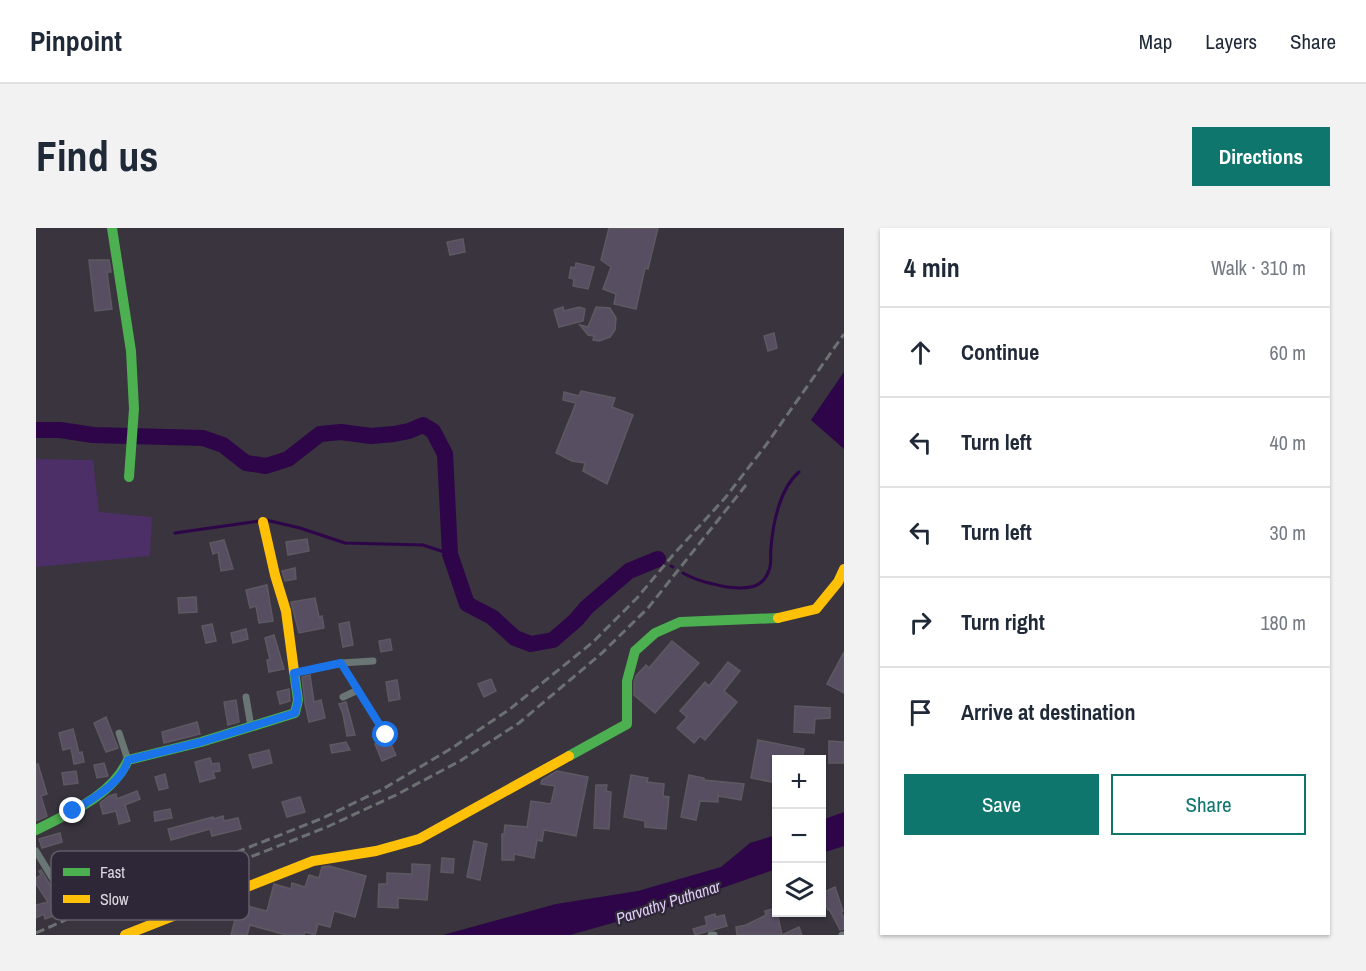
<!DOCTYPE html>
<html lang="en">
<head>
<meta charset="utf-8">
<style>
	body { margin:0; font-family:"Archivo Narrow",sans-serif; background:#f2f2f3; color:#1f2937 }
	.controls { position:absolute; right:18px; bottom:18px; display:grid; overflow:hidden; border-radius:0px; box-shadow:0 2px 4px #0004 }
	.controls button { width:54px; height:54px; display:grid; place-items:center; padding:0; border:0; border-bottom:2px solid #e0e1e3; background:#fff; color:#1f2937; font:30px sans-serif }
	.stop { position:absolute; width:18px; height:18px; margin:-14px; border:4px solid #1a73e8; border-radius:50%; background:#fff }
	.stop.end { background:#1a73e8; border-color:#fff; box-shadow:0 2px 6px #0008 }
	.list { margin:0; padding:0; list-style:none }
	h2 { display:flex; justify-content:space-between; align-items:center; height:78px; margin:0; padding:0 24px; font-size:26px }
	h2 small { font-size:20px; font-weight:400; color:#747a83 }
	.list li { display:grid; grid-template-columns:39px 1fr auto; gap:18px; align-items:center; box-sizing:border-box; height:90px; padding:0 24px; border-top:2px solid #e0e1e3 }
	.list b { display:block; font-size:22px; white-space:nowrap }
	.list em { font-size:20px; font-style:normal; color:#747a83 }
	.actions { display:flex; gap:12px; padding:18px 24px }
	.actions a { flex:1; padding:14px 0; border:2px solid #0f766e; border-radius:0px; text-align:center; font-size:21px; color:#0f766e }
	.actions .main { background:#0f766e; color:#fff }
	.icon { flex:none; width:33px; height:33px; fill:none; stroke:currentColor; stroke-width:2; stroke-linecap:round; stroke-linejoin:round }
	.map { position:relative; flex:none; width:808px; height:707px; overflow:hidden; border-radius:0px }
	header { display:flex; align-items:center; gap:36px; box-sizing:border-box; height:84px; padding:0 30px; background:#fff; border-bottom:2px solid #e0e1e3 }
	header strong { font-size:28px }
	nav { display:flex; gap:33px; margin-inline-start:auto; font-size:21px }
	.intro { display:flex; align-items:center; justify-content:space-between; box-sizing:border-box; height:144px; padding:0 36px }
	h1 { margin:0; font-size:42px }
	.button { padding:15px 27px; border-radius:0px; background:#0f766e; color:#fff; font-size:21px; font-weight:700 }
	main { display:flex; gap:36px; padding:0 36px }
	aside { flex:1; background:#fff; border-radius:0px; box-shadow:0 2px 4px #0004 }
	.map>svg:first-child { display:block }
	.green { fill:#4b2f66 }
	.water { fill:#2d0548 }
	.lines { fill:none; stroke-linecap:round; stroke-linejoin:round }
	.stream { stroke:#2d0548; stroke-width:3 }
	.river { stroke:#2d0548; stroke-width:16 }
	.building { fill:#584e62; stroke:#5d5961; stroke-width:1.5 }
	.street { stroke:#697674; stroke-width:7 }
	.fast { stroke:#4caf50; stroke-width:10 }
	.slow { stroke:#ffc107; stroke-width:10 }
	.rail { stroke:#6b7072; stroke-width:3; stroke-dasharray:9 4.5; stroke-linecap:butt }
	.route { stroke:#1a73e8; stroke-width:8 }
	.labels { text-anchor:middle; stroke-width:4.5; stroke-linejoin:round; paint-order:stroke }
	.water-label { font-size:16px; font-style:italic; fill:#dfccf6; stroke:#2e2737 }
	.key { fill:#2e2737; stroke:#625c6a; stroke-width:1.5 }
	.key-label { font-size:16px; fill:#dcd7e1 }
</style>
</head>
<body>
<header>
<strong>Pinpoint</strong>
<nav><a>Map</a><a>Layers</a><a>Share</a></nav>
</header>
<div class="intro"><h1>Find us</h1><a class="button">Directions</a></div>
<main>
<div class="map">
<svg width="808" height="707" viewBox="0 0 808 707">
	<rect width="100%" height="100%" fill="#39343e"/>
	<path class="green" d="M0,231L57,232L63,284L116,289L114,328L0,339Z"/>
	<g class="water">
		<path d="M808,144V221L775,192Z"/>
		<path d="M808,584V618L786,625V592Z"/>
		<path d="M740,607V641L626,681L534,707H407L520,676L602,663L685,639L714,615Z"/>
	</g>
	<g class="lines">
		<g class="stream">
			<path d="M230,292L264,300L309,315L387,317L414,326L412,317"/>
			<path d="M139,305L223,293"/>
			<path d="M622,331L624,332"/>
			<path d="M635,338L637,339"/>
			<path d="M647,345C661,353 676,356 691,359C707,361 727,362 733,342C736,336 734,326 735,319C737,295 744,260 763,244"/>
		</g>
		<path class="river" d="M0,202H24L57,207L167,210L187,217L210,235L230,238L252,231L284,206L305,204L335,208L358,206L373,203L387,197L397,203L409,226L414,326L431,376L456,389L479,410L495,416L517,412L540,392L551,379L593,343L622,331"/>
	</g>
	<g class="building">
		<path d="M573,0H622L612,41L609,40L600,81L578,76L580,66L567,61L575,39L565,32Z"/>
		<path d="M427,11L429,24L414,27L411,14Z"/>
		<path d="M53,32H73L75,44H71L76,81L59,83Z"/>
		<path d="M540,35L558,39L552,61L537,58L538,51L533,50L535,39L539,40Z"/>
		<path d="M527,79L528,83L543,79L549,81L547,93L523,99L518,82Z"/>
		<path d="M560,79L574,80L580,90L579,102L574,109L563,113L557,112L558,108L552,107L544,97L552,99Z"/>
		<path d="M738,105L741,120L732,123L728,108Z"/>
		<path d="M545,163L579,170L576,179L597,187L571,256L547,243L549,235L536,233L520,225L540,175L527,172L528,164L543,168Z"/>
		<path d="M271,311L273,323L252,327L250,314Z"/>
		<path d="M188,312L197,341L185,343L182,324L177,326L174,315Z"/>
		<path d="M259,340L260,351L249,353L246,343Z"/>
		<path d="M231,357L237,393L223,395L220,378L214,380L210,362Z"/>
		<path d="M160,369L161,384L143,385L142,370Z"/>
		<path d="M279,370L283,389L286,388L288,400L263,405L255,374Z"/>
		<path d="M313,394L317,417L307,419L303,396Z"/>
		<path d="M176,396L180,413L170,415L166,398Z"/>
		<path d="M210,401L212,411L197,415L195,405Z"/>
		<path d="M238,407L248,441L233,444L231,432H234L229,410Z"/>
		<path d="M354,411L356,422L345,424L343,413Z"/>
		<path d="M636,413L663,435L619,485L598,467V454L600,448L610,437L613,440Z"/>
		<path d="M808,424V465L791,456Z"/>
		<path d="M692,434L704,443L688,463L701,474L669,512L664,508L658,515L641,500L651,489L644,483L669,454L673,458Z"/>
		<path d="M274,447L278,474L285,472L289,490L273,494L269,476L266,449Z"/>
		<path d="M455,451L460,463L448,469L442,456Z"/>
		<path d="M361,452L364,471L353,473L350,454Z"/>
		<path d="M253,461L254,473L244,476L241,464Z"/>
		<path d="M200,472L203,494L192,497L188,474Z"/>
		<path d="M310,474L319,507L311,508L307,486L303,476Z"/>
		<path d="M759,478L794,480V490L779,491L778,505L758,504Z"/>
		<path d="M70,489L82,520L70,524L58,495Z"/>
		<path d="M161,494L164,506L128,515L126,504Z"/>
		<path d="M37,501L43,525L46,524L48,534L38,536L35,520L27,522L23,505Z"/>
		<path d="M348,512H353L360,527L346,533L339,516Z"/>
		<path d="M722,512L768,521L766,531H741V555L715,550Z"/>
		<path d="M793,513L808,514V535H793Z"/>
		<path d="M310,514L314,522L296,525L294,517Z"/>
		<path d="M233,522L236,535L217,540L213,527Z"/>
		<path d="M174,530L176,536L183,535L184,543L177,544L179,550L164,554L159,534Z"/>
		<path d="M68,535L72,548L61,550L58,537Z"/>
		<path d="M0,536H2L11,566L5,568L11,588L0,593Z"/>
		<path d="M40,543L42,555L28,557L26,545Z"/>
		<path d="M521,543L552,549L540,608L508,602L506,613L501,612L498,630L478,626V632H466V606H468L469,597L491,599L495,573L515,576L519,558L505,556L506,552Z"/>
		<path d="M129,546L132,560L123,562L119,549Z"/>
		<path d="M595,547L612,550L611,554L628,556L627,568L633,569L630,601L609,599V593L588,589Z"/>
		<path d="M653,547L668,550V552L708,556L705,572L682,568V574L664,573L660,592L645,589Z"/>
		<path d="M560,557H571L570,563L575,564L573,601L558,600Z"/>
		<path d="M101,563L104,571L89,577L94,593L83,596L80,583L67,586L64,575L73,568L80,566L81,571Z"/>
		<path d="M264,569L269,584L251,589L246,574Z"/>
		<path d="M134,581L136,590L119,593L118,584Z"/>
		<path d="M187,588L188,593L202,590L205,601L176,608L174,601L135,612L132,601L177,589V591Z"/>
		<path d="M24,605L26,614L6,620L3,611Z"/>
		<path d="M438,613L451,616L444,652L431,649Z"/>
		<path d="M406,630L418,631L417,645L405,644Z"/>
		<path d="M376,636L394,637L391,672L362,670V680L342,679L343,656H351V645L376,646Z"/>
		<path d="M293,638L330,648L319,689L298,683L294,699L282,696L279,707L269,704L268,707H250L214,697L211,707H195L203,676L231,683L238,656L255,661L256,655L269,659L273,647L283,650L286,639Z"/>
		<path d="M5,642L26,676L15,682L17,688L9,691L8,686L0,690V677L12,674L0,656V650L5,647L3,643Z"/>
		<path d="M799,659L807,683L805,684L808,690V701L804,702L793,681L792,682L786,667V665Z"/>
		<path d="M740,680L746,707L763,699L766,707H701L700,699L710,697L730,687L729,683Z"/>
		<path d="M679,686L680,689L688,687L691,698L659,707L657,701L671,697L669,689Z"/>
	</g>
	<g class="lines">
		<g class="street">
			<path d="M305,435L350,507"/>
			<path d="M258,445L305,435L337,433"/>
			<path d="M210,469L215,499"/>
			<path d="M307,469L322,462"/>
			<path d="M83,505L92,532"/>
			<path d="M0,623L37,684"/>
			<path d="M675,707H678"/>
			<path d="M806,707H808"/>
		</g>
		<g class="fast">
			<path d="M76,0L95,123L98,181L93,249"/>
			<path d="M533,528L591,496V453L599,423L619,405L644,394L742,390"/>
			<path d="M0,602C33,585 76,568 92,532L165,514L259,485L262,472L258,443"/>
		</g>
		<g class="slow">
			<path d="M227,294L239,347L250,383L258,443"/>
			<path d="M742,390L780,381L802,354L808,341"/>
			<path d="M89,707L277,633L340,623L383,611L533,528"/>
		</g>
		<g class="rail">
			<path d="M140,658L291,599L360,567L424,533L483,495L566,425L612,380L710,257"/>
			<path d="M0,705L36,689L287,590L347,561L416,520L474,481L557,414L601,370L637,327L689,270L730,217L808,106"/>
		</g>
	</g>
	<g class="lines">
		<path class="route" d="M37,583C56,571 86,555 92,532L165,514L259,485L262,472L258,445L305,435L350,507"/>
	</g>
	<g class="labels">
		<g class="water-label">
			<text transform="translate(632 674) rotate(-18)" y="6">Parvathy Puthanar</text>
		</g>
	</g>
	<rect x="15" y="623" width="198" height="69" rx="9" class="key"/>
	<rect x="27" y="640" width="27" height="8" fill="#4caf50"/>
	<rect x="27" y="667" width="27" height="8" fill="#ffc107"/>
	<g class="key-label">
		<text x="64" y="650">Fast</text>
		<text x="64" y="677">Slow</text>
	</g>
</svg>
<div class="controls">
<button>+</button>
<button>−</button>
<button><svg class="icon" aria-label="layers" viewBox="0 0 24 24"><path d="M12 4l9 5-9 5-9-5zM3 14l9 5 9-5"/></svg></button>
</div>
<div class="stop" style="left:350px;top:507px"></div>
<div class="stop end" style="left:37px;top:583px"></div>
</div>
<aside>
<h2>4 min<small>Walk · 310 m</small></h2>
<ul class="list">
<li><svg class="icon" aria-label="ahead" viewBox="0 0 24 24"><path d="M12 20V5M6 11l6-6 6 6"/></svg><div><b>Continue</b></div><em>60 m</em></li>
<li><svg class="icon" aria-label="left" viewBox="0 0 24 24"><path d="M17 20v-9H6M10 6l-5 5 5 5"/></svg><div><b>Turn left</b></div><em>40 m</em></li>
<li><svg class="icon" aria-label="left" viewBox="0 0 24 24"><path d="M17 20v-9H6M10 6l-5 5 5 5"/></svg><div><b>Turn left</b></div><em>30 m</em></li>
<li><svg class="icon" aria-label="right" viewBox="0 0 24 24"><path d="M7 20v-9h11M14 6l5 5-5 5"/></svg><div><b>Turn right</b></div><em>180 m</em></li>
<li><svg class="icon" aria-label="arrive" viewBox="0 0 24 24"><path d="M6 21V4h12l-3 4 3 4H6"/></svg><div><b>Arrive at destination</b></div></li>
</ul>
<div class="actions"><a class="main">Save</a><a>Share</a></div>
</aside>
</main>
</body>
</html>
